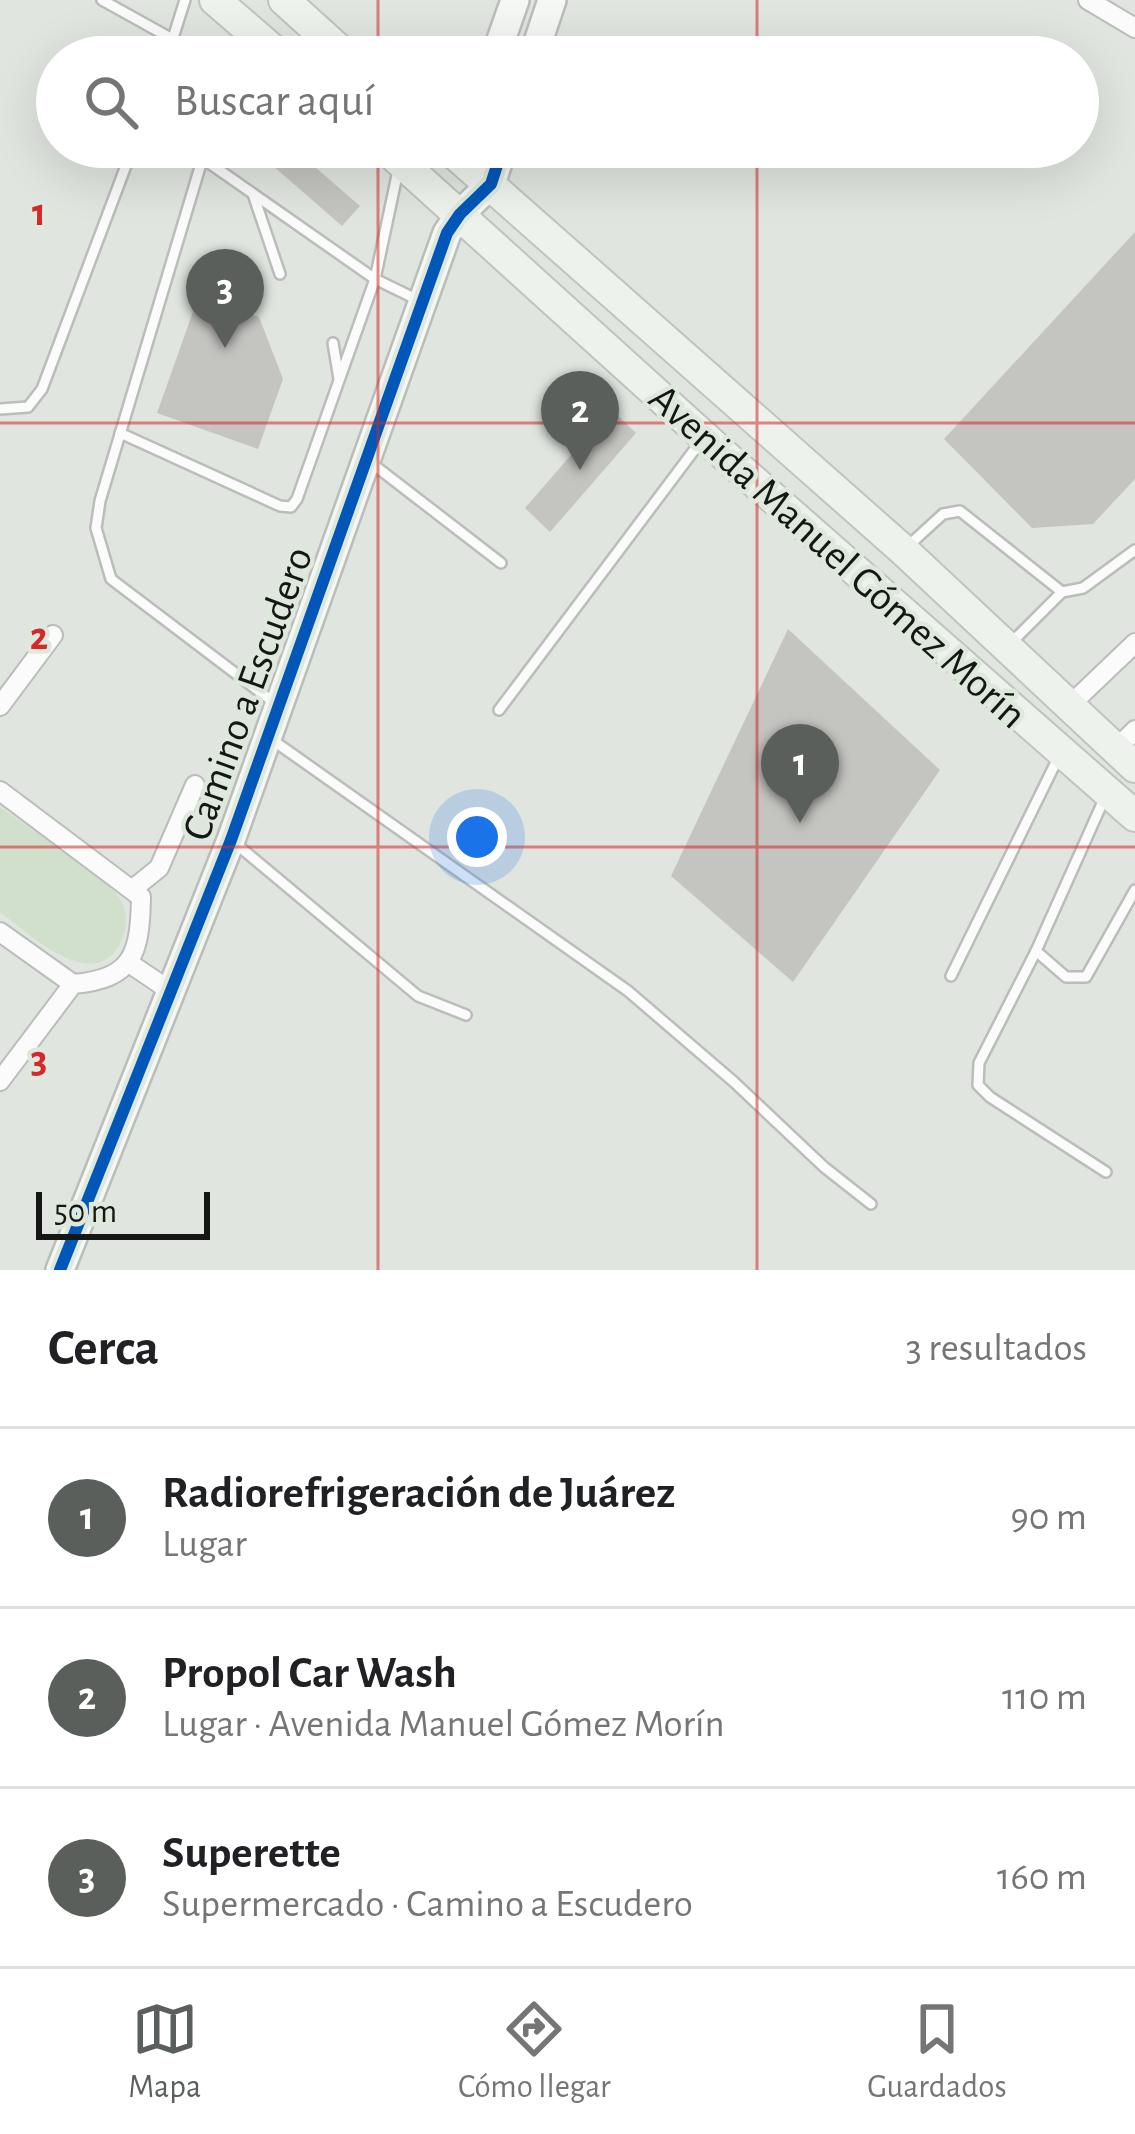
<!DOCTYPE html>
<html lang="es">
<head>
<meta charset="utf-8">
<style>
	body { margin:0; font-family:"Alegreya Sans",sans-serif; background:#f6f6f6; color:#202124 }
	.scale { position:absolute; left:36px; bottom:30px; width:174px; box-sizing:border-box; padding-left:12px; border:6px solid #141714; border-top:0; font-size:33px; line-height:42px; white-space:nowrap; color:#141714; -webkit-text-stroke:9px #dee8dc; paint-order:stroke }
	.you { position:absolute; left:477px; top:837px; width:42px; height:42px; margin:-30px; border:9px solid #fff; border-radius:50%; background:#1a73e8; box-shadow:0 0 0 18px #1a73e833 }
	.badge { display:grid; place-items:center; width:78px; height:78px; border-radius:50%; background:#5b5f5b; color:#fff; font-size:39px; font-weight:700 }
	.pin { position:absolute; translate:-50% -99px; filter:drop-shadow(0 3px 6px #0008) }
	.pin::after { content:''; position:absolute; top:63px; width:42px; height:36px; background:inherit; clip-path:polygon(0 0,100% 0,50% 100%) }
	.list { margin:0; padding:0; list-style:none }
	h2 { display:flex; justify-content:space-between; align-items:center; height:156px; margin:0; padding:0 48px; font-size:51px }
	h2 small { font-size:39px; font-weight:400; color:#757577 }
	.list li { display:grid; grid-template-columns:78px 1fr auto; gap:36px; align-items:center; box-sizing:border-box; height:180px; padding:0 48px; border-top:3px solid #e0e0e0 }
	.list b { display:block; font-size:45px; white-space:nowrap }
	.list p { margin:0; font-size:39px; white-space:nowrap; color:#757577 }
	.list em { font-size:39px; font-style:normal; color:#757577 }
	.icon { flex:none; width:66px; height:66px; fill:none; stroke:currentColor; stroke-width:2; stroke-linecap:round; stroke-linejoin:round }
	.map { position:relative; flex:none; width:1135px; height:1270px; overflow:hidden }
	.search { position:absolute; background:#fff; box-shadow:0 12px 48px #0002; left:36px; right:36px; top:36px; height:132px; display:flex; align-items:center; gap:30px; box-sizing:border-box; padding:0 42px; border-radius:66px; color:#757577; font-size:45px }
	.sheet { height:696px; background:#fff }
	nav { display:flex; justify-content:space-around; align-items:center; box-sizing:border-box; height:168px; border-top:3px solid #e0e0e0; background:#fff; font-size:33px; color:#757577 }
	nav a { display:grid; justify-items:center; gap:6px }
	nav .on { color:#5b5f5b }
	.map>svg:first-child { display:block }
	.green { fill:#d0e0cc }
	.building { fill:#c4c4c1 }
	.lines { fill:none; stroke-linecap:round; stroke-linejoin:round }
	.lane-casing { stroke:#babdb9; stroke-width:14 }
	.street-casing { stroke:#babdb9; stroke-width:22 }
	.secondary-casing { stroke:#babdb9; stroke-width:32 }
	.primary-casing { stroke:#c0c3c0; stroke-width:34 }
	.lane { stroke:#fafbfa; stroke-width:9 }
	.street { stroke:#fafbfa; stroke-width:18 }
	.secondary { stroke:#f4f7f3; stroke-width:27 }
	.primary { stroke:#edf2ec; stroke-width:30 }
	.cycleway-casing { stroke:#dee8dc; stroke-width:20 }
	.cycleway { stroke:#0057b8; stroke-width:12 }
	.grid { fill:none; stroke:#d62828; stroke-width:3; stroke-opacity:0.55 }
	.labels { text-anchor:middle; stroke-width:9; stroke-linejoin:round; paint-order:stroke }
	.street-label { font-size:42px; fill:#141714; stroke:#dee8dc }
	.grid-label { font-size:39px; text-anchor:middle; font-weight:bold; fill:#d62828; stroke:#dee8dc; stroke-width:9; stroke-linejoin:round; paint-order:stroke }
</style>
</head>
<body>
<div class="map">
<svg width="1135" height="1270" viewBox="0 0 1135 1270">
	<rect width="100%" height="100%" fill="#e0e5df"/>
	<path class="green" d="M0,807C28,828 100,872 118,896C128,909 128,926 122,940C95,998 30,934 0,912Z"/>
	<g class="building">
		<path d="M288,147H292L360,206L342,226L272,165Z"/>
		<path d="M1135,232V479L1093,524L1032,528L944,439Z"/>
		<path d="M199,295L259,317L283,379L258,449L157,413Z"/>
		<path d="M611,409L636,433L550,532L525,508Z"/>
		<path d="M788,629L940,770L793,982L671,876Z"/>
	</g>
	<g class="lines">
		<defs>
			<g id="lane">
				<path d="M102,0L174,40"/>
				<path d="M167,57L185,0"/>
				<path d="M235,57L244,31"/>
				<path d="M206,147L100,501L96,528L111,579L276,704"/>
				<path d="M399,166L375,279L418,300"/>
				<path d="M253,194L280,274"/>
				<path d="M333,343L339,379"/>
				<path d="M0,409L28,407L42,389L133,147"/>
				<path d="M120,433L280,506L291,507L297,499L375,279L202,158"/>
				<path d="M370,462L501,563"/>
				<path d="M907,547L943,514L960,511L1062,592L1083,588L1135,550"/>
				<path d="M1009,645L1062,592"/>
				<path d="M499,710L701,441"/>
				<path d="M271,739L628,991L734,1082L824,1167L871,1204"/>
				<path d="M1105,797L1036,951L979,1063L978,1085L990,1097L1106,1172"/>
				<path d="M235,843L418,996L466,1015"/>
				<path d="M1036,951L1066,977H1086L1135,890"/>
				<path d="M951,976L1059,756"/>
			</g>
			<g id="street">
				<path d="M1088,0L1135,28"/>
				<path d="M0,706L53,635"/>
				<path d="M1068,707L1135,643"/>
				<path d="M1115,750L1135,730"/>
				<path d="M0,791L141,897C140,954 133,979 73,984L0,1081"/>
				<path d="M134,888L159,868L195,785"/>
				<path d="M0,932L73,984"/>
				<path d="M129,963L169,990"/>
			</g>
			<g id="secondary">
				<path d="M495,57L515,0"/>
				<path d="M533,57L552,0"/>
				<path d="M60,1270L231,840L447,233L460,214L491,184L503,147"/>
			</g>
			<g id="primary">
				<path d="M215,0L281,57"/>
				<path d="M284,0L347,57"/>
				<path d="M384,147L731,461L1135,816"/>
				<path d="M447,147L903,550L1135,767"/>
			</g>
		</defs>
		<use href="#lane" class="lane-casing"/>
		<use href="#street" class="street-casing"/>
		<use href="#secondary" class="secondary-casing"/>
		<use href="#primary" class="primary-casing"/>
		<use href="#lane" class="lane"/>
		<use href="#street" class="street"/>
		<use href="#secondary" class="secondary"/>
		<use href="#primary" class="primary"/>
		<defs>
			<path id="cycleway" d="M60,1270L231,840L447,233L460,214L491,184L503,147"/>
		</defs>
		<use href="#cycleway" class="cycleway-casing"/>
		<use href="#cycleway" class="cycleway"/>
	</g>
	<path class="grid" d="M378,0V57M757,0V57M378,147V1270M757,147V1270M0,423H1135M0,847H1135"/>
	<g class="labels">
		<g class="street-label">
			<text transform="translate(839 555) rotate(42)" y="15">Avenida Manuel Gómez Morín</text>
			<text transform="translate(246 693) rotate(-70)" y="15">Camino a Escudero</text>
		</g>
	</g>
	<g class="grid-label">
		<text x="39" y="225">1</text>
		<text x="39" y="649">2</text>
		<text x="39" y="1072">3</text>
	</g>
</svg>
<div class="scale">50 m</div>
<div class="you"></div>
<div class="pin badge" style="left:800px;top:823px">1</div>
<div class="pin badge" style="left:580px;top:470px">2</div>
<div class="pin badge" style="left:225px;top:348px">3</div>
<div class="search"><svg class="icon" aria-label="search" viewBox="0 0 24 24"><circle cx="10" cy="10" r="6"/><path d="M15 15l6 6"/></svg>Buscar aquí</div>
</div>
<section class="sheet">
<h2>Cerca<small>3 resultados</small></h2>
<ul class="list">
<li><span class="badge">1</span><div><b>Radiorefrigeración de Juárez</b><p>Lugar</p></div><em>90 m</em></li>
<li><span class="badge">2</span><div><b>Propol Car Wash</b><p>Lugar · Avenida Manuel Gómez Morín</p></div><em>110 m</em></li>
<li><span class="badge">3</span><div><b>Superette</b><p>Supermercado · Camino a Escudero</p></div><em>160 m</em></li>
</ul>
</section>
<nav>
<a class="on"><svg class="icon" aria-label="map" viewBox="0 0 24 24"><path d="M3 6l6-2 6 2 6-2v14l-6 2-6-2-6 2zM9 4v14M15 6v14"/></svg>Mapa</a>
<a><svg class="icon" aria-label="directions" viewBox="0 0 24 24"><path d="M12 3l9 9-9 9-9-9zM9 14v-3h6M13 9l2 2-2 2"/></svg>Cómo llegar</a>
<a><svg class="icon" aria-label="saved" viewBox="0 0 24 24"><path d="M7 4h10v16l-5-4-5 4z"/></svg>Guardados</a>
</nav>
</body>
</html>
